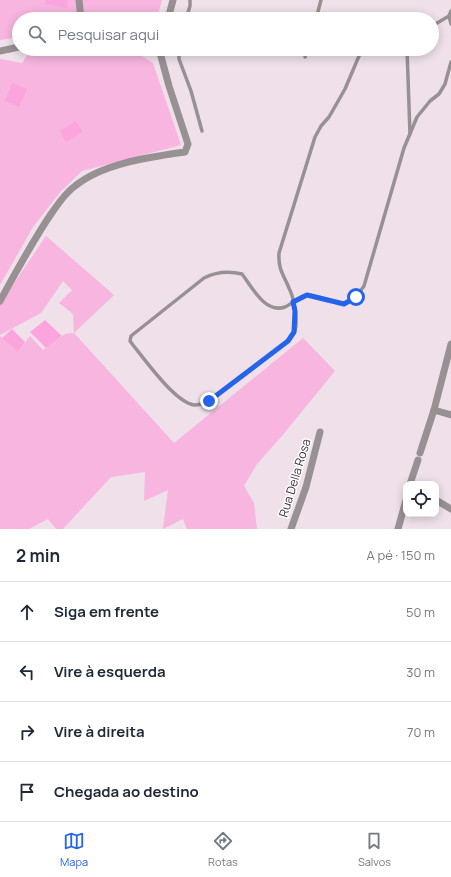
<!DOCTYPE html>
<html lang="pt">
<head>
<meta charset="utf-8">
<style>
	body { margin:0; font-family:Manrope,sans-serif; background:#f6f6f7; color:#1f2937 }
	.controls { position:absolute; right:12px; bottom:12px; display:grid; overflow:hidden; border-radius:8px; box-shadow:0 2px 10px #0003 }
	.controls button { width:36px; height:36px; display:grid; place-items:center; padding:0; border:0; border-bottom:1px solid #e0e1e3; background:#fff; color:#1f2937; font:20px sans-serif }
	.stop { position:absolute; width:12px; height:12px; margin:-9px; border:3px solid #2563eb; border-radius:50%; background:#fff }
	.stop.end { background:#2563eb; border-color:#fff; box-shadow:0 1px 4px #0008 }
	.list { margin:0; padding:0; list-style:none }
	h2 { display:flex; justify-content:space-between; align-items:center; height:52px; margin:0; padding:0 16px; font-size:17px }
	h2 small { font-size:13px; font-weight:400; color:#747a83 }
	.list li { display:grid; grid-template-columns:26px 1fr auto; gap:12px; align-items:center; box-sizing:border-box; height:60px; padding:0 16px; border-top:1px solid #e0e1e3 }
	.list b { display:block; font-size:15px; white-space:nowrap }
	.list em { font-size:13px; font-style:normal; color:#747a83 }
	.icon { flex:none; width:22px; height:22px; fill:none; stroke:currentColor; stroke-width:2; stroke-linecap:round; stroke-linejoin:round }
	.map { position:relative; flex:none; width:451px; height:529px; overflow:hidden }
	.search { position:absolute; background:#fff; box-shadow:0 2px 10px #0003; left:12px; right:12px; top:12px; height:44px; display:flex; align-items:center; gap:10px; box-sizing:border-box; padding:0 14px; border-radius:22px; color:#747a83; font-size:15px }
	.sheet { height:292px; background:#fff }
	nav { display:flex; justify-content:space-around; align-items:center; box-sizing:border-box; height:56px; border-top:1px solid #e0e1e3; background:#fff; font-size:11px; color:#747a83 }
	nav a { display:grid; justify-items:center; gap:2px }
	nav .on { color:#2563eb }
	.map>svg:first-child { display:block }
	.green { fill:#f7b5df }
	.building { fill:#fca4dd }
	.lines { fill:none; stroke-linecap:round; stroke-linejoin:round }
	.lane { stroke:#979194; stroke-width:3.5 }
	.street { stroke:#979194; stroke-width:7 }
	.route { stroke:#2563eb; stroke-width:5 }
	.labels { text-anchor:middle; stroke-width:3; stroke-linejoin:round; paint-order:stroke }
	.street-label { font-size:12px; fill:#373134; stroke:#fff }
</style>
</head>
<body>
<div class="map">
<svg width="451" height="529" viewBox="0 0 451 529">
	<rect width="100%" height="100%" fill="#efe0e9"/>
	<g class="green">
		<path d="M0,0H162L157,19H19V37L0,40Z"/>
		<path d="M39,49H121L135,52L153,63L181,145L82,171L61,191L33,227L0,285V59L22,63L30,51Z"/>
		<path d="M46,236L114,295L74,333L174,443L303,338L335,371L281,437L257,464L244,486L254,503L257,529H187L183,519L163,529L168,490L144,501L145,472L111,477L63,529H56L48,519L29,529H0V336L18,352L30,336L43,350L65,334L74,333L73,314L59,303L72,290L63,281L41,313L0,335V304Z"/>
	</g>
	<g class="building">
		<path d="M46,0H68L67,8L45,4Z"/>
		<path d="M12,83L27,89L19,107L5,101Z"/>
		<path d="M76,121L82,132L66,142L60,131Z"/>
		<path d="M45,320L62,336L46,348L30,332Z"/>
		<path d="M12,329L25,342L18,352L2,338Z"/>
	</g>
	<g class="lines">
		<g class="lane">
			<path d="M451,11L449,16L451,24"/>
			<path d="M186,19L190,6V0"/>
			<path d="M316,19L321,0"/>
			<path d="M432,26L449,16"/>
			<path d="M179,49V59L191,91L202,131"/>
			<path d="M364,49L359,56L345,89L329,117L321,126L315,137L279,253C278,269 283,274 289,288C294,298 299,323 294,333C292,336 290,338 288,341L209,401C205,403 200,405 194,405C175,402 145,360 133,345L130,341L131,336L204,278C216,272 229,271 242,274C252,287 265,314 285,307C292,304 299,296 307,295C315,295 335,302 344,304L356,297L364,286L404,148L417,117L430,101L439,94L445,84L451,62"/>
			<path d="M407,49L410,134"/>
			<path d="M305,57L307,49"/>
		</g>
		<g class="street">
			<path d="M79,0L81,19"/>
			<path d="M168,19L173,0"/>
			<path d="M0,51L19,47"/>
			<path d="M0,301C16,272 32,242 51,214C58,204 65,193 75,186C103,163 150,157 185,152L188,144L169,86L159,49"/>
			<path d="M434,410L451,415"/>
			<path d="M420,453L434,410L451,344"/>
			<path d="M410,484L418,460"/>
			<path d="M436,500L451,509"/>
			<path d="M291,529L306,487L320,432"/>
			<path d="M398,529L406,500"/>
		</g>
	</g>
	<g class="lines">
		<path class="route" d="M209,401L288,341L294,332L295,311L293,302L307,295L344,304L356,297"/>
	</g>
	<g class="labels">
		<g class="street-label">
			<text transform="translate(295 478) rotate(-73)" y="4">Rua Della Rosa</text>
		</g>
	</g>
</svg>
<div class="controls">
<button><svg class="icon" aria-label="locate" viewBox="0 0 24 24"><circle cx="12" cy="12" r="6"/><path d="M12 2v4M12 18v4M2 12h4M18 12h4"/></svg></button>
</div>
<div class="stop" style="left:356px;top:297px"></div>
<div class="stop end" style="left:209px;top:401px"></div>
<div class="search"><svg class="icon" aria-label="search" viewBox="0 0 24 24"><circle cx="10" cy="10" r="6"/><path d="M15 15l6 6"/></svg>Pesquisar aqui</div>
</div>
<section class="sheet">
<h2>2 min<small>A pé · 150 m</small></h2>
<ul class="list">
<li><svg class="icon" aria-label="ahead" viewBox="0 0 24 24"><path d="M12 20V5M6 11l6-6 6 6"/></svg><div><b>Siga em frente</b></div><em>50 m</em></li>
<li><svg class="icon" aria-label="left" viewBox="0 0 24 24"><path d="M17 20v-9H6M10 6l-5 5 5 5"/></svg><div><b>Vire à esquerda</b></div><em>30 m</em></li>
<li><svg class="icon" aria-label="right" viewBox="0 0 24 24"><path d="M7 20v-9h11M14 6l5 5-5 5"/></svg><div><b>Vire à direita</b></div><em>70 m</em></li>
<li><svg class="icon" aria-label="arrive" viewBox="0 0 24 24"><path d="M6 21V4h12l-3 4 3 4H6"/></svg><div><b>Chegada ao destino</b></div></li>
</ul>
</section>
<nav>
<a class="on"><svg class="icon" aria-label="map" viewBox="0 0 24 24"><path d="M3 6l6-2 6 2 6-2v14l-6 2-6-2-6 2zM9 4v14M15 6v14"/></svg>Mapa</a>
<a><svg class="icon" aria-label="directions" viewBox="0 0 24 24"><path d="M12 3l9 9-9 9-9-9zM9 14v-3h6M13 9l2 2-2 2"/></svg>Rotas</a>
<a><svg class="icon" aria-label="saved" viewBox="0 0 24 24"><path d="M7 4h10v16l-5-4-5 4z"/></svg>Salvos</a>
</nav>
</body>
</html>
